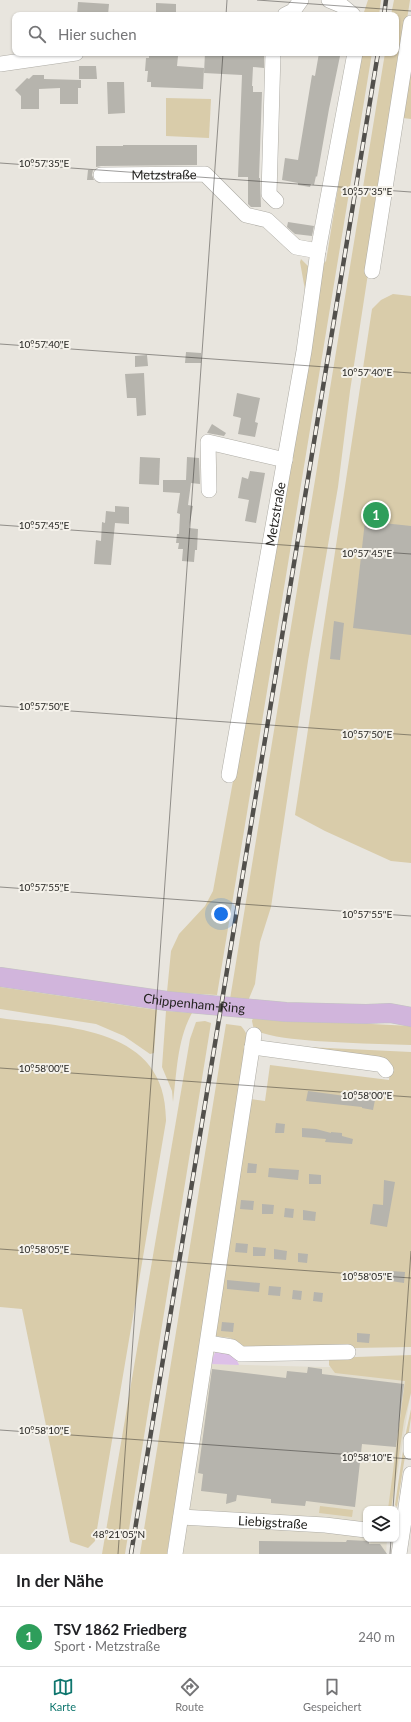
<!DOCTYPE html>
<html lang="de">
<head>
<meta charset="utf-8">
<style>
	body { margin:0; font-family:Lato,sans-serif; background:#f2f2f2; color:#202124 }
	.controls { position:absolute; right:12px; bottom:12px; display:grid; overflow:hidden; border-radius:8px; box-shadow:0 1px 3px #0004 }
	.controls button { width:36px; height:36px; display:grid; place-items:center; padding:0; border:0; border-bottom:1px solid #e0e0e0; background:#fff; color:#202124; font:20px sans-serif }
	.you { position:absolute; left:221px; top:914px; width:14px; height:14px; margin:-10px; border:3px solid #fff; border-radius:50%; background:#1a73e8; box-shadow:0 0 0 6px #1a73e833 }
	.badge { display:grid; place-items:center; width:26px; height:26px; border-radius:50%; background:#0f766e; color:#fff; font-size:13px; font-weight:700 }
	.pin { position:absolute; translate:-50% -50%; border:2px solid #fff; box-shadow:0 1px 4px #0006 }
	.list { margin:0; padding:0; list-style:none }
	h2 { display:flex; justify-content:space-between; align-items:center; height:52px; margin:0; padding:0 16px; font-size:17px }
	h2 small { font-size:13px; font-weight:400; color:#757577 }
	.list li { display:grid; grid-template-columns:26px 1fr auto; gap:12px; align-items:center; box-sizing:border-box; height:60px; padding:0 16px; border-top:1px solid #e0e0e0 }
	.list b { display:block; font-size:15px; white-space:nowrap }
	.list p { margin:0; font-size:13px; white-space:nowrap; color:#757577 }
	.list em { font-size:13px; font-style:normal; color:#757577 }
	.icon { flex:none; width:22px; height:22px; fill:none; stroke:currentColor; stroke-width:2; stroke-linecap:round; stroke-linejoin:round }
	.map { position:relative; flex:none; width:411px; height:1554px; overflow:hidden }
	.search { position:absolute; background:#fff; box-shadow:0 1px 3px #0004; left:12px; right:12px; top:12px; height:44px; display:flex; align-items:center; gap:10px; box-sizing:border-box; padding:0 14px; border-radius:8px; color:#757577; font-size:15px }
	.sheet { height:112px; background:#fff }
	nav { display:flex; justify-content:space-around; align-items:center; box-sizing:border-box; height:56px; border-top:1px solid #e0e0e0; background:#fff; font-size:11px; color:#757577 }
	nav a { display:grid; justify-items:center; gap:2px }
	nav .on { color:#0f766e }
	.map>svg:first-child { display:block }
	.built { fill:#e2ddce }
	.green { fill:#d9ccaa }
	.water { fill:#ddc0e8 }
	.building { fill:#b6b4ad }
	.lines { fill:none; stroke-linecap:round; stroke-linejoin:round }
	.minor-casing { stroke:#aeaca5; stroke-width:16 }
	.major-casing { stroke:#c2c2c1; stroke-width:20 }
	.minor { stroke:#fff; stroke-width:15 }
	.major { stroke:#d1b5dc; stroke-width:19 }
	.rail-casing { stroke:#52504c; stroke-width:4.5 }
	.rail { stroke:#f5f2eb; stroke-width:3; stroke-dasharray:9; stroke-linecap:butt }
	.ticks { fill:none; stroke:#252421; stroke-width:1; stroke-opacity:0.45 }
	.labels { text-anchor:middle; stroke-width:4; stroke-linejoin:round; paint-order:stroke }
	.street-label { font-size:13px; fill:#252421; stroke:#f5f2eb }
	.ticks-label { font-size:10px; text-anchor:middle; fill:#252421; stroke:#f5f2eb; stroke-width:4; stroke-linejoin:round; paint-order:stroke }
</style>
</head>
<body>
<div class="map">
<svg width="411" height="1554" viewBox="0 0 411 1554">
	<rect width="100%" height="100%" fill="#e8e5de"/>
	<path class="built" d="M210,1364L323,1367L411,1366V1391L392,1509H366V1539H387L386,1554H179Z"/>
	<g class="green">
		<path d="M368,0H381L379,15H363Z"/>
		<path d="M394,0H410L350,391L338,487L308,661L271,907L260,942L255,984L248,1001L230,999L385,53H396V15H391Z"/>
		<path d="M360,53H372L217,995L167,992L171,951L179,934L205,906L213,891L302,402L319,268L326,261Z"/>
		<path d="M411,56V119L403,118Z"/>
		<path d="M166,98L211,99L209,138L166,136Z"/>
		<path d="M301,259L308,266L303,308L305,290L300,262Z"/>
		<path d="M393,294L411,296V863L391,861L325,831L295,815L372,309L381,300Z"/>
		<path d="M0,987L157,1010L154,1053L150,1054L124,1036L96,1024L0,1009Z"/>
		<path d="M166,1011L192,1013C177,1040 177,1072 173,1102L172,1091L162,1067Z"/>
		<path d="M0,1018C70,1028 167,1027 166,1121L95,1541L88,1548L70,1542L22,1309L0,1307Z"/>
		<path d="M253,1018L411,1026V1045C379,1044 347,1043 315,1041C295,1039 273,1038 254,1030L252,1021Z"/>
		<path d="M205,1021L211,1023L125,1554H102L190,1039L196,1022Z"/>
		<path d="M226,1024L241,1026C250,1036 249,1045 248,1058L167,1554H140Z"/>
		<path d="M286,1046L411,1052V1347L239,1350L231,1338L214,1336L250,1099L265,1101L270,1065L389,1080L390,1066Z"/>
		<path d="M411,1355V1393L404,1421L391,1509H388L405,1381L335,1373L329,1365V1358Z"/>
		<path d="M411,1409V1418L397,1507L395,1505L405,1437Z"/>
		<path d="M320,1506L353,1510L352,1517L319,1513Z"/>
	</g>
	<path class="water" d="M217,1348L236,1358L239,1365L210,1364Z"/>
	<g class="building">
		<path d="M78,2L109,4L108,15H77Z"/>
		<path d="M156,3L176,4V15H156Z"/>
		<path d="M205,53H264V68L253,67L252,86H253V92H262L259,178H260L261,207H251L248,204V177H238L242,75L204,73Z"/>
		<path d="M319,53H337V55L340,56L329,109L317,177L316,176L314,185L311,184L310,187L298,185V183L282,180L285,158L298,160L312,75L315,76Z"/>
		<path d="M149,54L178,56L177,66L204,68L203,89L151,87V82H147L148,71H145L146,58H149Z"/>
		<path d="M79,66H96L97,79H79Z"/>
		<path d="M33,75H44V79L81,80V88H78V104H60V88L39,89V109H21V96L15,90L27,78L29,79Z"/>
		<path d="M107,82H124L125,113L108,114Z"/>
		<path d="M123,145H197V165L101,166L96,167V146H123Z"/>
		<path d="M88,170H93L92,175L94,180H87Z"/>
		<path d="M288,222L314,226L312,236L295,234L287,227Z"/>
		<path d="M186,352L201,353V363H185Z"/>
		<path d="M147,355L148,366L135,367V356Z"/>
		<path d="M144,373L146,415L137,416L136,398H127L125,374Z"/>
		<path d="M237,393L260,398L255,422L258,423L255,437L238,434L241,418L233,416Z"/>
		<path d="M212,424L226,433L224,436L207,433Z"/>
		<path d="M140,457L160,458L159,485L139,484Z"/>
		<path d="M187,457L199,458L200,484L191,483L188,505L193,506L189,528L198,529L197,550H195L194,562L182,561L183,549H178L179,543H176L177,534H179L180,514L177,513L180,493L163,492V480H186Z"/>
		<path d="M250,471L265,473L256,523L245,521L249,500L238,498L242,477L248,479Z"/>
		<path d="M115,506L129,507V524L115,523L111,565L94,564L96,540L101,541L102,522L105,523L106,511L115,512Z"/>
		<path d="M365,521L411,526V635L353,628Z"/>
		<path d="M334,621L344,623L340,660L330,659Z"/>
		<path d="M308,1091L375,1100L373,1110L362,1108V1107L306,1101Z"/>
		<path d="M276,1123L285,1124L284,1133H275Z"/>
		<path d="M302,1128L316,1129L331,1133V1132L342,1133V1136L353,1139L352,1144L325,1142L326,1139L302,1137Z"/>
		<path d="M248,1163L257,1164L256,1173H247Z"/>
		<path d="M269,1168L299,1170L298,1180L268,1177Z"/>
		<path d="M309,1174L321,1175V1184H309Z"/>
		<path d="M384,1180L395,1182L387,1227L370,1224L373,1204L383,1205Z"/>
		<path d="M241,1200L254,1201L253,1210L240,1209Z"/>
		<path d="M262,1204L274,1205L273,1214H262Z"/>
		<path d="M285,1208L294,1209L293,1218L284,1217Z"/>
		<path d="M303,1210L316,1212L315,1221L303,1220Z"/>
		<path d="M236,1243L248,1244L247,1253L235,1252Z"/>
		<path d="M253,1247L266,1248L265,1256H253Z"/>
		<path d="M274,1249L287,1251L286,1260L274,1259Z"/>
		<path d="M298,1253L308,1254L307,1263L298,1262Z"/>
		<path d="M392,1271L405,1272L404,1283L391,1281Z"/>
		<path d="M227,1280L260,1283L259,1292L227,1289Z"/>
		<path d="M269,1286L281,1287L280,1296L268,1295Z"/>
		<path d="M293,1290L302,1291L301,1300L292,1299Z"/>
		<path d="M314,1292L323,1293L322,1302L313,1301Z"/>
		<path d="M222,1322L234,1323L233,1332L221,1331Z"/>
		<path d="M357,1333L370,1334L369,1343L357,1342Z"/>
		<path d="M308,1367L322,1369V1374L404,1384L396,1447L362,1444L355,1507L306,1501L305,1506L271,1503V1499L237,1495L236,1501L226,1504L227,1494L201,1491L203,1474L198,1473L212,1369L286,1378L287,1371L307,1373Z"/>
		<path d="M347,1540L369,1541V1544H380L387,1554H259V1541L346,1542Z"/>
	</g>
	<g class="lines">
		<defs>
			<g id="minor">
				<path d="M329,0L341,5L353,15"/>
				<path d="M285,15L293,11L301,0"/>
				<path d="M273,53L269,194L276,201"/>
				<path d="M0,64L76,53"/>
				<path id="s1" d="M101,175L205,174L246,215L267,220L296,247L318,251"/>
				<path d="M372,271L411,23"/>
				<path d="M209,490L208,442L285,460"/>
				<path id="s2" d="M229,775L304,351L318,251L355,53"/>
				<path d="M252,1047L378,1064L382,1065L386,1070"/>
				<path d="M208,1343L232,1347L241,1354L348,1352"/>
				<path d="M411,1440V1452"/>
				<path id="s3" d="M181,1517L325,1525L366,1530"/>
				<path d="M175,1554L254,1035"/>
				<path d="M399,1554L411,1474"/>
			</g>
			<g id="major">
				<path id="s4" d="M0,977L167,1001L286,1012L366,1014L390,1013L411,1017"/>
			</g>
		</defs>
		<use href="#minor" class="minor-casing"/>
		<use href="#major" class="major-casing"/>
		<use href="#minor" class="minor"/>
		<use href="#major" class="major"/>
		<defs>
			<g id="rail">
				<path d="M384,15L386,0"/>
				<path d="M131,1554L378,53"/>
			</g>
		</defs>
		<use href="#rail" class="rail-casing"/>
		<use href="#rail" class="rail"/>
	</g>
	<path class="ticks" d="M257,0L411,11M226,15L227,0M0,163L411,192M0,344L411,373M0,525L411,554M0,706L411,735M0,887L411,916M0,1068L411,1097M0,1249L411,1278M0,1430L411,1459M393,1509L411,1251M118,1554L223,53M390,1554L391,1539"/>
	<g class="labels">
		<g class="street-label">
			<text dy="5" stroke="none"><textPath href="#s1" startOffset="63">Metzstraße</textPath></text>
			<text dy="5" stroke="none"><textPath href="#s2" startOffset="265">Metzstraße</textPath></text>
			<text dy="5" stroke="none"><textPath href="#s4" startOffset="196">Chippenham-Ring</textPath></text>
			<text dy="5" stroke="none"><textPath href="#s3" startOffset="92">Liebigstraße</textPath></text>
		</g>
	</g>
	<g class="ticks-label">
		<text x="44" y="167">10°57'35"E</text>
		<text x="367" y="195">10°57'35"E</text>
		<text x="44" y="348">10°57'40"E</text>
		<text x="367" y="376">10°57'40"E</text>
		<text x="44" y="529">10°57'45"E</text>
		<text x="367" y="557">10°57'45"E</text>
		<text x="44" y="710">10°57'50"E</text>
		<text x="367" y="738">10°57'50"E</text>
		<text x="44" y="891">10°57'55"E</text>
		<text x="367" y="918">10°57'55"E</text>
		<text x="44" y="1072">10°58'00"E</text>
		<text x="367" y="1099">10°58'00"E</text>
		<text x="44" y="1253">10°58'05"E</text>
		<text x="367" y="1280">10°58'05"E</text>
		<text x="44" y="1434">10°58'10"E</text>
		<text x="367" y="1461">10°58'10"E</text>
		<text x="119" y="1538">48°21'05"N</text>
	</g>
</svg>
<div class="controls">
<button><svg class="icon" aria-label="layers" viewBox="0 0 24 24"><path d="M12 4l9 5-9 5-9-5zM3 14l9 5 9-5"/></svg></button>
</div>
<div class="you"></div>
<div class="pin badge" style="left:376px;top:515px;background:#2e9e5b">1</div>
<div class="search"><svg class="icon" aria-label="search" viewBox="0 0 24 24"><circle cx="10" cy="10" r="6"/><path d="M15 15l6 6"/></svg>Hier suchen</div>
</div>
<section class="sheet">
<h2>In der Nähe<small></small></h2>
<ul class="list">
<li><span class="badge" style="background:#2e9e5b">1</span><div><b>TSV 1862 Friedberg</b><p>Sport · Metzstraße</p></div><em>240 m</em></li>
</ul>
</section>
<nav>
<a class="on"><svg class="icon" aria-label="map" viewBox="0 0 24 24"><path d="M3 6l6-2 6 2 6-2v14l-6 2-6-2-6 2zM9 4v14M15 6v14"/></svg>Karte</a>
<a><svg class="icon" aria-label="directions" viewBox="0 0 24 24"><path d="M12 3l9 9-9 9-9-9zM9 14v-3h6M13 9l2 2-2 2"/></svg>Route</a>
<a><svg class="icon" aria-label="saved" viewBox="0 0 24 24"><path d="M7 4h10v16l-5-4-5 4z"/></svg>Gespeichert</a>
</nav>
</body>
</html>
